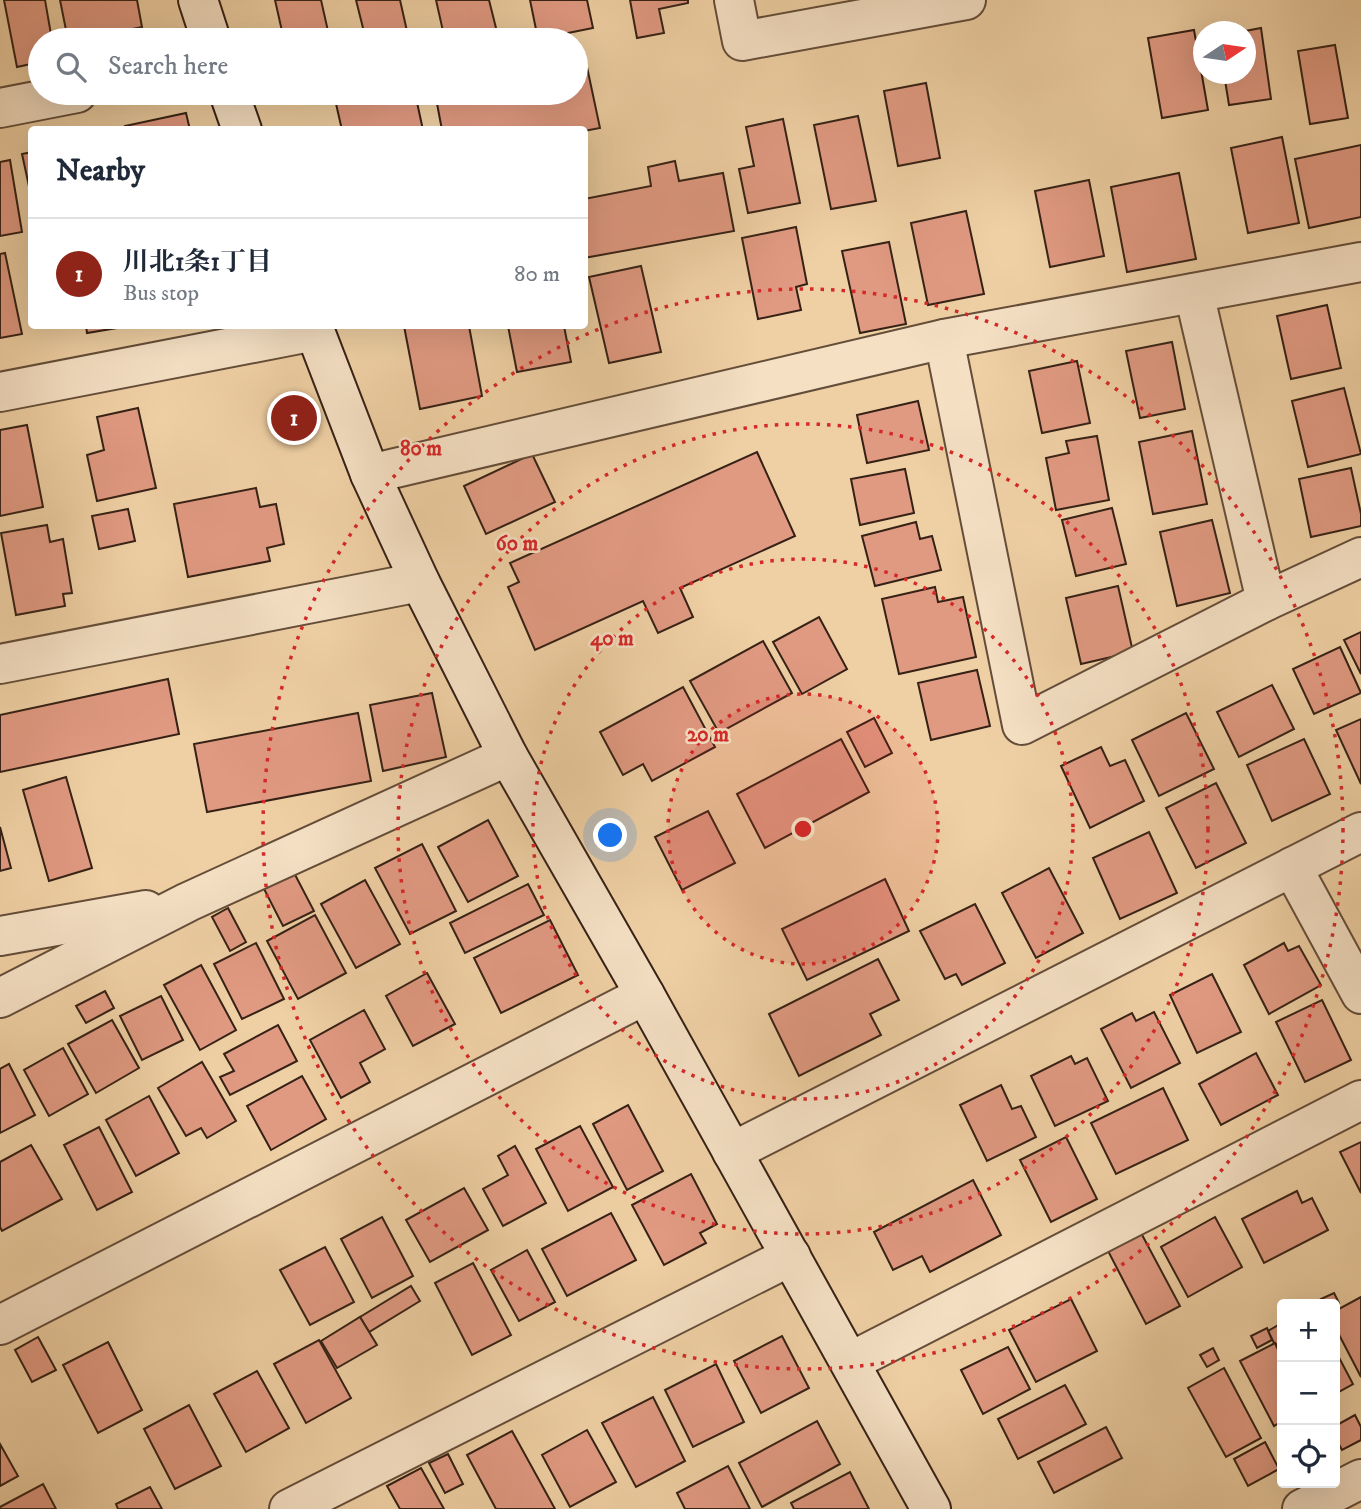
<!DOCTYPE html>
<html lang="en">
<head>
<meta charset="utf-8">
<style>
	body { margin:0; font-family:"IM FELL DW Pica","Noto Serif JP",serif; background:#f6f6f7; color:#1f2937 }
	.controls { position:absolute; right:21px; bottom:21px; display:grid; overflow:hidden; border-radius:7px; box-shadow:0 7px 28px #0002 }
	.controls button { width:63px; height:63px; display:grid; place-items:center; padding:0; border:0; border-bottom:2px solid #e0e1e3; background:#fff; color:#1f2937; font:35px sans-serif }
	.compass { position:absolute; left:1193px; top:21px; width:63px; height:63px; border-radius:50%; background:#fff; box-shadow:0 7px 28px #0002; rotate:77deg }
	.you { position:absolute; left:611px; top:836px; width:24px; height:24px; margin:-18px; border:5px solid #fff; border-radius:50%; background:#1a73e8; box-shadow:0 0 0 10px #1a73e833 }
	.badge { display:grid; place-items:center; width:46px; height:46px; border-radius:50%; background:#8f2418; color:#fff; font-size:23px; font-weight:700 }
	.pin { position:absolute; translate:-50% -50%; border:4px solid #fff; box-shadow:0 2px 7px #0006 }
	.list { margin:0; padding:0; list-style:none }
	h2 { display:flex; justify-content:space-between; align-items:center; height:91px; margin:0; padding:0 28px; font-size:30px }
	h2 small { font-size:23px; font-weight:400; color:#747a83 }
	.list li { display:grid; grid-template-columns:46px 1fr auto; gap:21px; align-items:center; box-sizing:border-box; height:112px; padding:0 28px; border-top:2px solid #e0e1e3 }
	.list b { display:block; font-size:26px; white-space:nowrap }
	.list p { margin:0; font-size:23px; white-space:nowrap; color:#747a83 }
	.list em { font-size:23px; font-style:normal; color:#747a83 }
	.icon { flex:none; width:38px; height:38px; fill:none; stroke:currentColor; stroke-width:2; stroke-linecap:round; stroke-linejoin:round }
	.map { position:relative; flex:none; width:1361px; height:1509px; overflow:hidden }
	.search { position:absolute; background:#fff; box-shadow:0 7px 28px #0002; left:28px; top:28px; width:560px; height:77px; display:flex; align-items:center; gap:18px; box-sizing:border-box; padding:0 24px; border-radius:38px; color:#747a83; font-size:26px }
	.panel { position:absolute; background:#fff; box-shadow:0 7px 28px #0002; left:28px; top:126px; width:560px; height:203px; border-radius:7px }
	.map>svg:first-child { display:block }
	.building { fill:#e19a82; stroke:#352115; stroke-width:2 }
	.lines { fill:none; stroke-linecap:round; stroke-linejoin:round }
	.street-casing { stroke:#644d39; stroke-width:42 }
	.secondary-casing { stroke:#352115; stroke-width:42 }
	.street { stroke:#f5e0c4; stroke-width:38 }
	.secondary { stroke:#f5e0c4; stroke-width:38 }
	.ring { fill:none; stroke:#d62828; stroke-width:3.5; stroke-dasharray:3.5 7 }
	.centre { fill:#d62828; stroke:#f5e0c4; stroke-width:3.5 }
	.ring-label { font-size:21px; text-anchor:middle; font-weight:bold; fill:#d62828; stroke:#f5e0c4; stroke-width:5; stroke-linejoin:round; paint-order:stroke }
</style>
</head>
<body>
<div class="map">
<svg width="1361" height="1509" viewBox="0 0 1361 1509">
	<rect width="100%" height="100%" fill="#efd0a4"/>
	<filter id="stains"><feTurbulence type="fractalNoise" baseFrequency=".00286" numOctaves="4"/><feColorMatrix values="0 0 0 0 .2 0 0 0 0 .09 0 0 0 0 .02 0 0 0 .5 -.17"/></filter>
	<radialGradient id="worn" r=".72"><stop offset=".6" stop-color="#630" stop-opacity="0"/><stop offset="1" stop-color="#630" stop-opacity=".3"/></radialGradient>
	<g class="building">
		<path d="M4,0H45L52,40H40V62L17,67Z"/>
		<path d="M60,0H137L142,27L81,40H68Z"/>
		<path d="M275,0H321L330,40H284Z"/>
		<path d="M356,0H400L409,40H366Z"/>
		<path d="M436,0H489L499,40H445Z"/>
		<path d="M530,0H587L593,28L538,39Z"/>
		<path d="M630,0H688V3L659,9L664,33L637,38Z"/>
		<path d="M1261,28L1271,99L1229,105L1224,74H1246V32H1240Z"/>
		<path d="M1194,30L1208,110L1162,118L1148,38Z"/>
		<path d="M1335,45L1348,118L1310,124L1298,51Z"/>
		<path d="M584,53L600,128L584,131V130H442L435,93H576V54Z"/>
		<path d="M926,83L940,158L898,166L884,91Z"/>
		<path d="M342,93H415L423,130H342L334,95Z"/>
		<path d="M186,113L190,130H126L125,126Z"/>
		<path d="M858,116L876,201L831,209L814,125Z"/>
		<path d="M783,119L800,203L748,213L739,169L754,166L746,127Z"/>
		<path d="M1282,137L1299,223L1248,233L1231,148Z"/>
		<path d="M1361,145V217L1309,228L1295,159Z"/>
		<path d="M32,152V200L22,154Z"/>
		<path d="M10,160L22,232L0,236V162Z"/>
		<path d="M675,161L679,181L723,173L734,231L584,258V199L651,186L648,167Z"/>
		<path d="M1179,173L1196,259L1127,272L1111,187Z"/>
		<path d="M1089,180L1104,256L1050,267L1035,191Z"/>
		<path d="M966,211L984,294L928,305L911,223Z"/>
		<path d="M796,227L807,284L796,287L801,310L758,319L742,238Z"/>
		<path d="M889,242L906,324L860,333L842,251Z"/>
		<path d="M5,253L22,334L0,338V254Z"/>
		<path d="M641,266L661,352L609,363L589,277Z"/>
		<path d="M1327,305L1341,368L1291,379L1277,316Z"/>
		<path d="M86,326H129L87,333Z"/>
		<path d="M404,326H469L482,396L420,409Z"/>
		<path d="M508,326H564L571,362L517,372Z"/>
		<path d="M1172,342L1185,409L1140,418L1126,351Z"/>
		<path d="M1077,361L1090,423L1042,433L1029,371Z"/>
		<path d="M1344,388L1361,454L1308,467L1292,401Z"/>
		<path d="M918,401L929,450L867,463L857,415Z"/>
		<path d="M138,408L156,488L97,501L87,455L104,450L97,417Z"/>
		<path d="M27,425L43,507L0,516V430Z"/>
		<path d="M1192,431L1207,504L1153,514L1139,442Z"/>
		<path d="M1097,436L1109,500L1056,510L1046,458L1069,453L1066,441Z"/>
		<path d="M757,452L795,536L680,588L693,617L658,633L643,601L535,650L508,587L519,582L510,563Z"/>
		<path d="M532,454L555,502L486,534L464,486Z"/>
		<path d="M1351,468L1361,514V526L1311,537L1299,479Z"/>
		<path d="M905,469L914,513L860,525L851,479Z"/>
		<path d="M256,488L260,507L276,504L284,544L267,548L270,561L188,577L174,504Z"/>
		<path d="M1112,508L1126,564L1076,576L1062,520Z"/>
		<path d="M128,509L135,541L99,549L92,516Z"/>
		<path d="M1212,520L1230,593L1177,606L1160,532Z"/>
		<path d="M916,522L920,539L932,536L941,570L875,586L862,536Z"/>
		<path d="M47,525L50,542L63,539L72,593L63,594L65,606L16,615L1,533Z"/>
		<path d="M1118,586L1133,652L1081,664L1066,598Z"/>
		<path d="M935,587L938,602L963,597L976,657L899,674L882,599Z"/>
		<path d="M819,617L847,669L802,694L773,642Z"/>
		<path d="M1361,632V674L1344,640Z"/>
		<path d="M763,641L792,693L719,733L690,681Z"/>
		<path d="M1340,647L1361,693L1314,714L1293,669Z"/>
		<path d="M977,670L990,726L931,740L918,683Z"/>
		<path d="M168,679L179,734L0,772V715Z"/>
		<path d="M1272,685L1294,729L1239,757L1217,712Z"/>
		<path d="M683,687L715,747L652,781L643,764L623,775L600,732Z"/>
		<path d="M432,693L446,757L383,771L370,705Z"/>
		<path d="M358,713L371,781L207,812L194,744Z"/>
		<path d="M1186,713L1214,769L1159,796L1132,740Z"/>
		<path d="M874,718L892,753L865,767L847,732Z"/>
		<path d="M1361,719V784L1336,730Z"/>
		<path d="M841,739L869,792L765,848L737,794Z"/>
		<path d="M1304,739L1330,794L1272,821L1247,765Z"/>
		<path d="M1101,747L1110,766L1125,760L1144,801L1090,828L1061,766Z"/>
		<path d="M66,777L92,868L49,881L23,790Z"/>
		<path d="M1216,783L1246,843L1196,868L1166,808Z"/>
		<path d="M708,811L735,863L682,890L655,837Z"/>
		<path d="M488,820L518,876L468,902L438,847Z"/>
		<path d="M0,827L11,868L0,871Z"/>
		<path d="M1149,832L1177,893L1120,919L1093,858Z"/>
		<path d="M422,844L456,911L410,934L375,868Z"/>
		<path d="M291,867L314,911L283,926L261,883Z"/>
		<path d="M1049,868L1083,933L1036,958L1002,893Z"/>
		<path d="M885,879L909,931L807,980L782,929Z"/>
		<path d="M365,880L400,944L356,968L321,904Z"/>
		<path d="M528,884L544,915L465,953L450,923Z"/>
		<path d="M975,904L1005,963L962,985L956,974L945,979L920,931Z"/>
		<path d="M228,908L246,942L230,951L212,917Z"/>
		<path d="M315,915L346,973L298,999L267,941Z"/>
		<path d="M550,920L578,975L501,1013L474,958Z"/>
		<path d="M256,943L284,999L242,1019L214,964Z"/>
		<path d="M1284,943L1288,951L1299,946L1321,985L1269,1014L1244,965Z"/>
		<path d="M878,959L899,1000L870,1014L881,1035L799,1076L769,1014Z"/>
		<path d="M201,965L236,1030L200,1050L164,985Z"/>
		<path d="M427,973L455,1024L413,1046L386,996Z"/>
		<path d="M1212,974L1241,1032L1197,1053L1170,995Z"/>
		<path d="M105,991L114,1008L86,1023L76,1006Z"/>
		<path d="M161,996L183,1040L142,1060L120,1016Z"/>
		<path d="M1322,1000L1351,1060L1305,1082L1276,1022Z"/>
		<path d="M364,1010L385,1049L360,1063L370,1082L341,1098L310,1040Z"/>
		<path d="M1154,1012L1180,1063L1131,1088L1101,1029L1132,1013L1136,1021Z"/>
		<path d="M112,1020L139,1068L96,1093L68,1044Z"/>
		<path d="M278,1025L297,1061L230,1095L220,1077L234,1071L224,1054Z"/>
		<path d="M63,1048L88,1094L49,1116L24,1070Z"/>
		<path d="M1256,1053L1278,1095L1221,1125L1199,1084Z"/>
		<path d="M1071,1056L1075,1064L1087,1058L1108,1101L1055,1126L1031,1076Z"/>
		<path d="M202,1062L236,1121L207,1138L201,1128L186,1136L158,1088Z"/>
		<path d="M9,1064L35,1115L0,1133V1069Z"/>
		<path d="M302,1076L326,1119L271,1150L247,1106Z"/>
		<path d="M1001,1085L1012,1109L1021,1106L1036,1137L987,1161L960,1105Z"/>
		<path d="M1163,1088L1188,1140L1116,1174L1091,1123Z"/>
		<path d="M149,1096L179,1153L136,1176L106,1120Z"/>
		<path d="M628,1105L663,1171L627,1190L593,1124Z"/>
		<path d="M580,1126L613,1187L568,1211L536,1149Z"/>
		<path d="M99,1127L132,1192L97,1210L64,1145Z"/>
		<path d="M1066,1137L1097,1199L1051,1222L1020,1160Z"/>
		<path d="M1361,1142V1193L1340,1152Z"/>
		<path d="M31,1145L62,1199L2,1231L0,1227V1162Z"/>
		<path d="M515,1146L546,1203L503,1226L483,1189L508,1175L498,1156Z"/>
		<path d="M691,1174L717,1224L700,1233L706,1243L664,1265L632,1205Z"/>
		<path d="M973,1180L1001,1235L930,1272L922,1256L893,1270L874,1232Z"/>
		<path d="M464,1188L488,1230L430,1262L406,1220Z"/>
		<path d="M1297,1191L1302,1203L1312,1198L1328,1230L1264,1263L1242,1219Z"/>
		<path d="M611,1213L636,1260L567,1296L542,1249Z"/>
		<path d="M382,1217L413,1276L372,1298L341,1239Z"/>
		<path d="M1215,1217L1242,1267L1188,1297L1161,1247Z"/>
		<path d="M1140,1231L1180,1306L1146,1324L1107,1249Z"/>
		<path d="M325,1247L354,1302L310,1325L280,1270Z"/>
		<path d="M527,1250L555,1302L519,1321L491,1270Z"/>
		<path d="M473,1263L511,1335L472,1355L435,1283Z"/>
		<path d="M411,1286L420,1301L369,1332L360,1317Z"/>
		<path d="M1334,1293L1339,1303L1335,1306V1304H1324L1321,1299Z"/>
		<path d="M1361,1297V1377L1335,1327V1311Z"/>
		<path d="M1071,1299L1097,1351L1036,1382L1009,1330Z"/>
		<path d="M360,1317L377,1345L337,1368L321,1341Z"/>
		<path d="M1280,1324L1282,1329V1342L1275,1345L1268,1331Z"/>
		<path d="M1267,1328L1272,1340L1257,1348L1251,1336Z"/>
		<path d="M782,1336L809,1388L761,1413L734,1361Z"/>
		<path d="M38,1337L56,1370L32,1382L15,1350Z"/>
		<path d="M319,1340L351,1398L306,1423L274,1364Z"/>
		<path d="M108,1342L142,1410L98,1433L63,1365Z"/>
		<path d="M1275,1343L1282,1359V1421L1274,1426L1240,1361Z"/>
		<path d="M1008,1347L1030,1389L983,1414L961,1370Z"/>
		<path d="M1213,1348L1219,1360L1207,1367L1200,1355Z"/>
		<path d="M1335,1350L1353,1384L1335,1394Z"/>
		<path d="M716,1364L744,1422L693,1447L665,1390Z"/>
		<path d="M1224,1368L1261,1438L1226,1457L1188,1388Z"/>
		<path d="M257,1371L289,1428L246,1452L214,1394Z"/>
		<path d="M1065,1385L1086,1424L1018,1459L998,1419Z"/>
		<path d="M653,1397L685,1461L636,1487L602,1423Z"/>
		<path d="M189,1405L221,1466L175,1489L144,1429Z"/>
		<path d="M1355,1415L1361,1427V1440L1342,1450L1335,1437V1426Z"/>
		<path d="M817,1421L840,1464L762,1507L739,1463Z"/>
		<path d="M1106,1427L1122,1458L1054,1493L1038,1462Z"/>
		<path d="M587,1430L616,1482L570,1507L542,1455Z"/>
		<path d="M512,1431L555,1509H496L467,1455Z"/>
		<path d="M1265,1442L1279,1469L1248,1486L1234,1459Z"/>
		<path d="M0,1444L18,1476L0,1486Z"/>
		<path d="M448,1454L463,1484L445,1493L429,1463Z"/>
		<path d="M728,1466L750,1509H685L677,1493Z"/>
		<path d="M421,1468L444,1509H400L387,1486Z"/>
		<path d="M850,1472L869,1509H794L791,1503Z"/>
		<path d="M43,1484L56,1509H0V1507Z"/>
		<path d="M150,1487L162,1509H118L116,1504Z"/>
	</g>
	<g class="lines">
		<defs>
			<g id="street">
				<path d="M734,0L742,41L966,0"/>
				<path d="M0,108L77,93"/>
				<path d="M1194,293L1266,601"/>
				<path d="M944,339L1022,725L1266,601L1361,557"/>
				<path d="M0,392L315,331"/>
				<path d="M370,474L944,339L1361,262"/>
				<path d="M0,664L420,582"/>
				<path d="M1292,867L1361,994"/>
				<path d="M0,936L146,910"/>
				<path d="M0,998L188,902L508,756"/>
				<path d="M732,1152L1361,832"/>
				<path d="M0,1325L645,995"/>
				<path d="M850,1362L1361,1100"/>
				<path d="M289,1509L791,1256"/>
				<path d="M1302,1509L1361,1479"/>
			</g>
			<g id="secondary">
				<path d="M198,0L211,40"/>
				<path d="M229,93L242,130"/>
				<path d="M313,326L370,474L420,582L508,756L645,995L931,1509"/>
			</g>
		</defs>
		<use href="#street" class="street-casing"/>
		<use href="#secondary" class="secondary-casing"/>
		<use href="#street" class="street"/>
		<use href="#secondary" class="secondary"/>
	</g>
	<circle cx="803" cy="829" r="135" fill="#d62828" fill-opacity=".12"/>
	<g class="ring">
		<circle cx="803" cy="829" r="135"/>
		<circle cx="803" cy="829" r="270"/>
		<circle cx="803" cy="829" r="405"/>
		<circle cx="803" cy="829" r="540"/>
	</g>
	<circle cx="803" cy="829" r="10" class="centre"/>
	<g class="ring-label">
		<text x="421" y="455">80 m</text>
		<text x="517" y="550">60 m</text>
		<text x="612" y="645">40 m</text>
		<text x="708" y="741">20 m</text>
	</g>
	<rect width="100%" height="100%" filter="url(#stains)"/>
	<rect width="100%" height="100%" fill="url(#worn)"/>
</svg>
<div class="controls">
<button>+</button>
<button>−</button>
<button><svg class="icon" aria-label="locate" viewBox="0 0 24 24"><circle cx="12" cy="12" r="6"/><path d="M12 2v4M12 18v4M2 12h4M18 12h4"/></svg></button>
</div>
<svg class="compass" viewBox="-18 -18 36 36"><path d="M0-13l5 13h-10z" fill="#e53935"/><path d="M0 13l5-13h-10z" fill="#747a83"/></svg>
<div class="you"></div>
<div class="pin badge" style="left:294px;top:418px">1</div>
<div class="search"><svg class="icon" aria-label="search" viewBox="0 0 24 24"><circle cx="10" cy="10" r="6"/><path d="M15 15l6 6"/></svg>Search here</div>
<section class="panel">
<h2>Nearby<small></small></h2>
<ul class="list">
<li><span class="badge">1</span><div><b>川北1条1丁目</b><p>Bus stop</p></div><em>80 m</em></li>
</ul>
</section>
</div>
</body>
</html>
